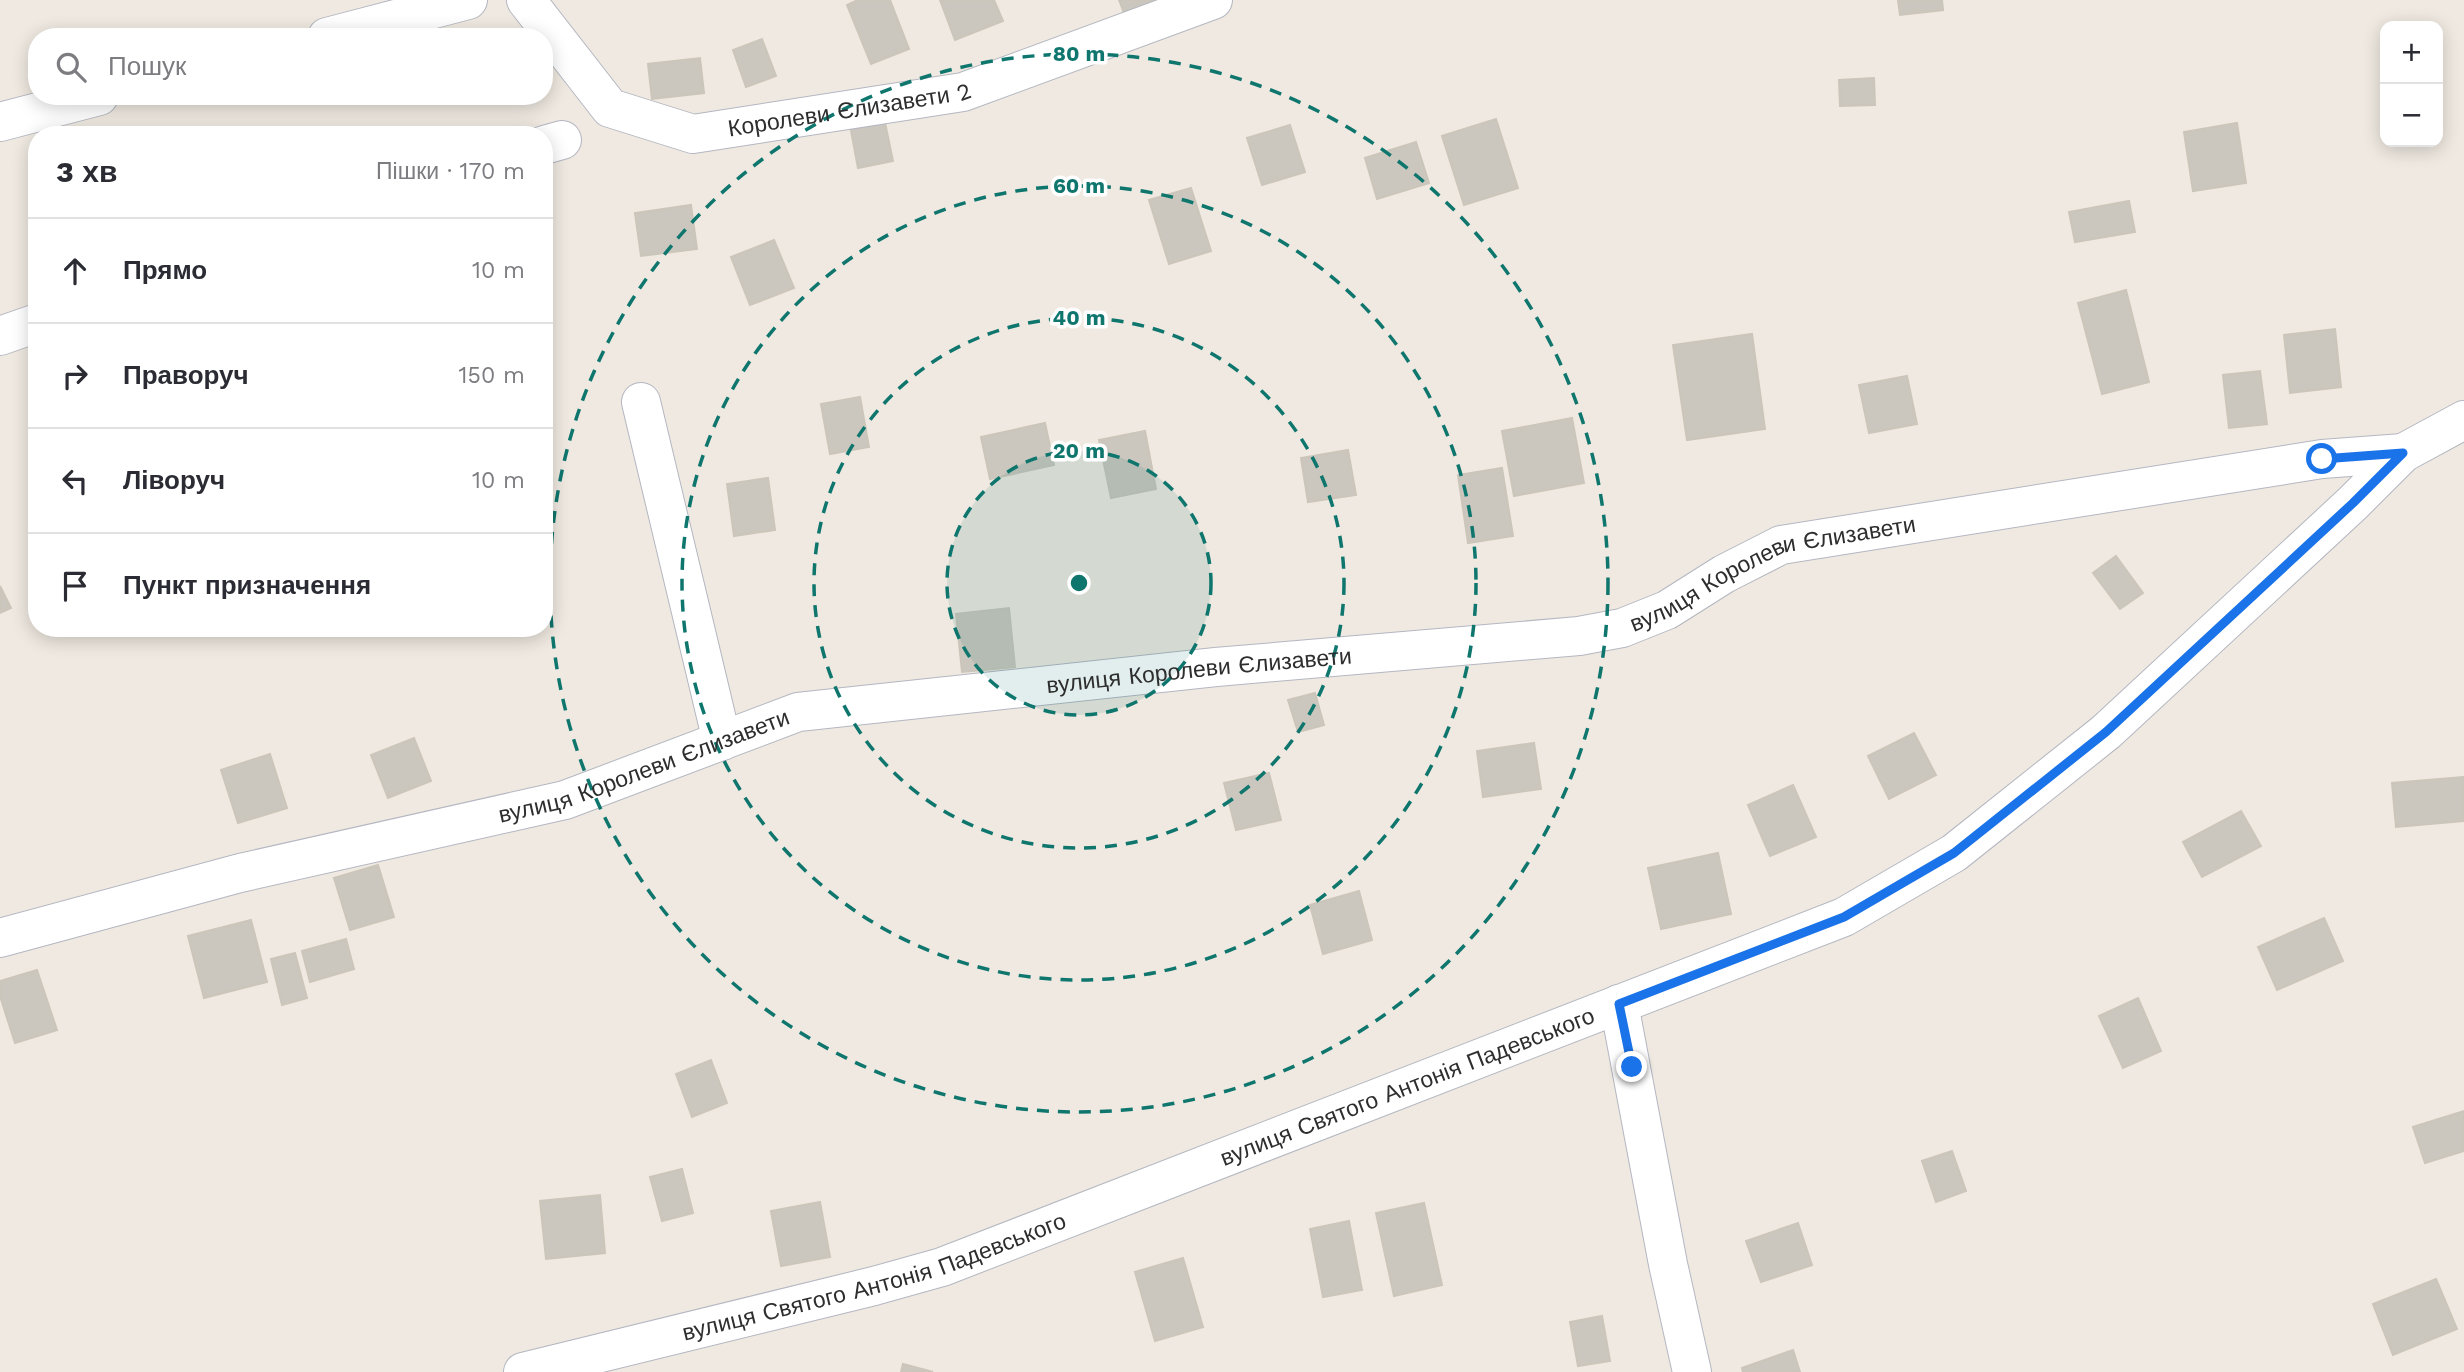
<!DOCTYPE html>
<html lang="uk">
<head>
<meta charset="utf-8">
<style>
	body { margin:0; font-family:"Work Sans",sans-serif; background:#f2f2f3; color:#2b2b33 }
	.controls { position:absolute; right:21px; top:21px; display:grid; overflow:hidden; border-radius:14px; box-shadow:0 4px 18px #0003 }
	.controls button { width:63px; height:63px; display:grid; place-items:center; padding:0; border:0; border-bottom:2px solid #e1e1e2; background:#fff; color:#2b2b33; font:35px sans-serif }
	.stop { position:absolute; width:21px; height:21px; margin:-16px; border:5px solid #1a73e8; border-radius:50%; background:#fff }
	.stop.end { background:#1a73e8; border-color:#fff; box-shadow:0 2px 7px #0008 }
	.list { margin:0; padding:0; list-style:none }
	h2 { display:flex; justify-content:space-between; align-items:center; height:91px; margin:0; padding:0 28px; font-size:30px }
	h2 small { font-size:23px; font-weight:400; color:#7c7c81 }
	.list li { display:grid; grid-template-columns:46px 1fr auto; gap:21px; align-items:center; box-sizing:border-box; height:105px; padding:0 28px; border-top:2px solid #e1e1e2 }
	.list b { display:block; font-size:26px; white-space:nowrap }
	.list em { font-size:23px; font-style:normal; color:#7c7c81 }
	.icon { flex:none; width:38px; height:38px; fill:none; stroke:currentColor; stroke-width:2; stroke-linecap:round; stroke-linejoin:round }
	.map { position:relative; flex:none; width:2464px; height:1372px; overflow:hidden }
	.search { position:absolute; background:#fff; box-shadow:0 4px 18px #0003; left:28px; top:28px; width:525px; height:77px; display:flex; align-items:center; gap:18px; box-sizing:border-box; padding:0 24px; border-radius:28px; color:#7c7c81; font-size:26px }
	.panel { position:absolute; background:#fff; box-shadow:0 4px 18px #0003; left:28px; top:126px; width:525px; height:511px; border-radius:28px }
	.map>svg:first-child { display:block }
	.building { fill:#cbc7bf; stroke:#cbc5ba; stroke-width:2 }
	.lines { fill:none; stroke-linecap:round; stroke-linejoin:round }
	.street-casing { stroke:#b4b7c1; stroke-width:40 }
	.street { stroke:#fff; stroke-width:38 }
	.route { stroke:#1a73e8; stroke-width:9 }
	.ring { fill:none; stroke:#0f766e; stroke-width:3.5; stroke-dasharray:12 9 }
	.labels { text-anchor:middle; stroke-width:7; stroke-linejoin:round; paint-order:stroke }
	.street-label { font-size:23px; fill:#2e2e2e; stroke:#fff }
	.centre { fill:#0f766e; stroke:#fff; stroke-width:3.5 }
	.ring-label { font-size:21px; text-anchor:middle; font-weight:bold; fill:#0f766e; stroke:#fff; stroke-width:7; stroke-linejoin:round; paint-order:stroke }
</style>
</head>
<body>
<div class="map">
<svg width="2464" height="1372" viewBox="0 0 2464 1372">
	<rect width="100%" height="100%" fill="#efe9e1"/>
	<g class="building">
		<path d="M858,0H890L909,49L871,64L847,5Z"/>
		<path d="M940,0H994L1003,21L955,40Z"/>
		<path d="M1119,0H1155L1157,6L1126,18Z"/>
		<path d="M1898,0H1942L1943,10L1900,15Z"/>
		<path d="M762,39L776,76L746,87L733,50Z"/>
		<path d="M700,58L704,93L652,99L648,64Z"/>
		<path d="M1874,78L1875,105L1840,106L1839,80Z"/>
		<path d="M883,113L893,161L858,168L849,120Z"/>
		<path d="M1496,119L1518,188L1464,205L1442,136Z"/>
		<path d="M2237,123L2246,183L2193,191L2184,132Z"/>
		<path d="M1290,125L1305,172L1262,185L1247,138Z"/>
		<path d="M1416,142L1429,183L1377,199L1365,158Z"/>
		<path d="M1191,188L1211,251L1169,264L1149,200Z"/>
		<path d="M2129,201L2135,232L2075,242L2069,212Z"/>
		<path d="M691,205L697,249L641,256L635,213Z"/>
		<path d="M774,240L794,288L750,305L731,257Z"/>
		<path d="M2126,290L2149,382L2102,394L2078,303Z"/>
		<path d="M2335,329L2341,387L2290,393L2284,335Z"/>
		<path d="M1752,334L1765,429L1687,440L1673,345Z"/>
		<path d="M2260,371L2267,424L2229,428L2223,375Z"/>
		<path d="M1907,376L1917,424L1869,433L1859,385Z"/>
		<path d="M860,397L869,447L830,454L821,404Z"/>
		<path d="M1572,418L1584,483L1514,496L1502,431Z"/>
		<path d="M1045,423L1054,465L990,479L981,437Z"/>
		<path d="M1145,431L1156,489L1111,498L1099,440Z"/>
		<path d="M1348,450L1356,495L1308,502L1301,458Z"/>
		<path d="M1502,468L1513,536L1468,543L1458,475Z"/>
		<path d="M768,478L775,530L734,536L727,484Z"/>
		<path d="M2116,556L2143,593L2120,609L2093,573Z"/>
		<path d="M0,586L11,608L0,613Z"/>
		<path d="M1009,608L1015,667L962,672L956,614Z"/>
		<path d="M1315,693L1324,725L1298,732L1288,700Z"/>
		<path d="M1914,733L1936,775L1889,799L1868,756Z"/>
		<path d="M414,738L431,781L388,798L371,755Z"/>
		<path d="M1534,743L1541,789L1483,797L1477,751Z"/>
		<path d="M270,754L287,808L238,823L221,770Z"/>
		<path d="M1269,773L1281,820L1236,830L1224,783Z"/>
		<path d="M2464,777V821L2396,827L2392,783Z"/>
		<path d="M1793,785L1816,837L1770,856L1748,805Z"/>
		<path d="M2241,811L2261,846L2202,877L2183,842Z"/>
		<path d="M1718,853L1731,914L1661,929L1648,868Z"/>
		<path d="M378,865L394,917L350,930L334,878Z"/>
		<path d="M1359,891L1372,940L1323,954L1310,905Z"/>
		<path d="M2324,918L2343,961L2277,990L2258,947Z"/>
		<path d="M251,920L267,982L204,998L188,936Z"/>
		<path d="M346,939L354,969L310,982L302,951Z"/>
		<path d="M295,953L307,998L282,1005L271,959Z"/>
		<path d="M37,970L57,1030L15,1043L0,996V981Z"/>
		<path d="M2138,998L2161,1051L2123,1068L2099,1016Z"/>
		<path d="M711,1060L727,1103L692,1117L676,1074Z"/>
		<path d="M2464,1111V1151L2425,1163L2413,1127Z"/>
		<path d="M1952,1151L1966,1191L1936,1202L1922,1161Z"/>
		<path d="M682,1169L693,1213L662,1221L650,1177Z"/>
		<path d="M600,1195L605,1253L546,1259L540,1201Z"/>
		<path d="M820,1202L830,1257L781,1266L771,1211Z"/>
		<path d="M1424,1203L1442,1285L1394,1296L1376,1213Z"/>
		<path d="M1349,1221L1362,1290L1323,1297L1310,1229Z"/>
		<path d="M1798,1223L1812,1265L1761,1282L1746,1241Z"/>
		<path d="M1183,1258L1203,1327L1155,1341L1135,1272Z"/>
		<path d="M2436,1279L2457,1329L2393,1355L2373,1304Z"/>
		<path d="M1602,1316L1610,1361L1578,1366L1570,1322Z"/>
		<path d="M1793,1350L1800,1372H1743L1742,1368Z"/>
		<path d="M903,1364L933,1372H901Z"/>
	</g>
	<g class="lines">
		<defs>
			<g id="street">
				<path id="s1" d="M526,0L610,108L693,134L963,92L1213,0"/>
				<path d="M327,37L468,0"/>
				<path d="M0,122L99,96"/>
				<path d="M544,145L562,140"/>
				<path d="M0,336L37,323"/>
				<path d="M641,402L722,741"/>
				<path id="s2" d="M0,938L240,873L565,800L798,712L1216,667L1579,636L1622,628L1667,610L1724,574L1781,545L2322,459L2403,453"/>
				<path d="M1619,1004L1668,1264L1692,1372"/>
				<path id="s3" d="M523,1372L874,1286L942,1267L1844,917L1954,853L2106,732L2353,503L2403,453L2464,420"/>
			</g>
		</defs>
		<use href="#street" class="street-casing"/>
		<use href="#street" class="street"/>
	</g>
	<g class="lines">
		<path class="route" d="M1632,1067L1619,1004L1844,917L1954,853L2106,732L2353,503L2403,453L2322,459"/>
	</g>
	<circle cx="1079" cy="583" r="132" fill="#0f766e" fill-opacity=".12"/>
	<g class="ring">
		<circle cx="1079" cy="583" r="132"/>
		<circle cx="1079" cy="583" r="265"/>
		<circle cx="1079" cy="583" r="397"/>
		<circle cx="1079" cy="583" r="529"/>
	</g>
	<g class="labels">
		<g class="street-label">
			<text dy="8" stroke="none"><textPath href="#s1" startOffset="382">Королеви Єлизавети 2</textPath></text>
			<text dy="8" stroke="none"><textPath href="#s2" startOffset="1822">вулиця Королеви Єлизавети</textPath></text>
			<text dy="8" stroke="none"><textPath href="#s2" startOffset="1234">вулиця Королеви Єлизавети</textPath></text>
			<text dy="8" stroke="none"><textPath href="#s2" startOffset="667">вулиця Королеви Єлизавети</textPath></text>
			<text dy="8" stroke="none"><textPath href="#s3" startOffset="931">вулиця Святого Антонія Падевського</textPath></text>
			<text dy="8" stroke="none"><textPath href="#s3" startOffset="364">вулиця Святого Антонія Падевського</textPath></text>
		</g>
	</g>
	<circle cx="1079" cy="583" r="10" class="centre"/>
	<g class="ring-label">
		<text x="1079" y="61">80 m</text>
		<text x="1079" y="193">60 m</text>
		<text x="1079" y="325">40 m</text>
		<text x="1079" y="458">20 m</text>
	</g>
</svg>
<div class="controls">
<button>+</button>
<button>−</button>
</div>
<div class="stop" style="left:2322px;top:459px"></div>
<div class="stop end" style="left:1632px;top:1067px"></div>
<div class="search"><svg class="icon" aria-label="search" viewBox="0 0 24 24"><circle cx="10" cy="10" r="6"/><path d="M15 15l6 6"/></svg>Пошук</div>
<section class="panel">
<h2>3 хв<small>Пішки · 170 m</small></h2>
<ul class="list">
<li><svg class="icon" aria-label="ahead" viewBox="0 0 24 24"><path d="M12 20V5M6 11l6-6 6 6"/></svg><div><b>Прямо</b></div><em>10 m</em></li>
<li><svg class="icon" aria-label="right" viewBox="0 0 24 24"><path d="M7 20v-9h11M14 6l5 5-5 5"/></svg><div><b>Праворуч</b></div><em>150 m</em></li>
<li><svg class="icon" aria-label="left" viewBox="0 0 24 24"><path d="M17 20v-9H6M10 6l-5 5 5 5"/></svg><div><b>Ліворуч</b></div><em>10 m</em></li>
<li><svg class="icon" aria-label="arrive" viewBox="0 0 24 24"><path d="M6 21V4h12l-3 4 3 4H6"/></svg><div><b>Пункт призначення</b></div></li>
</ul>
</section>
</div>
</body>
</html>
